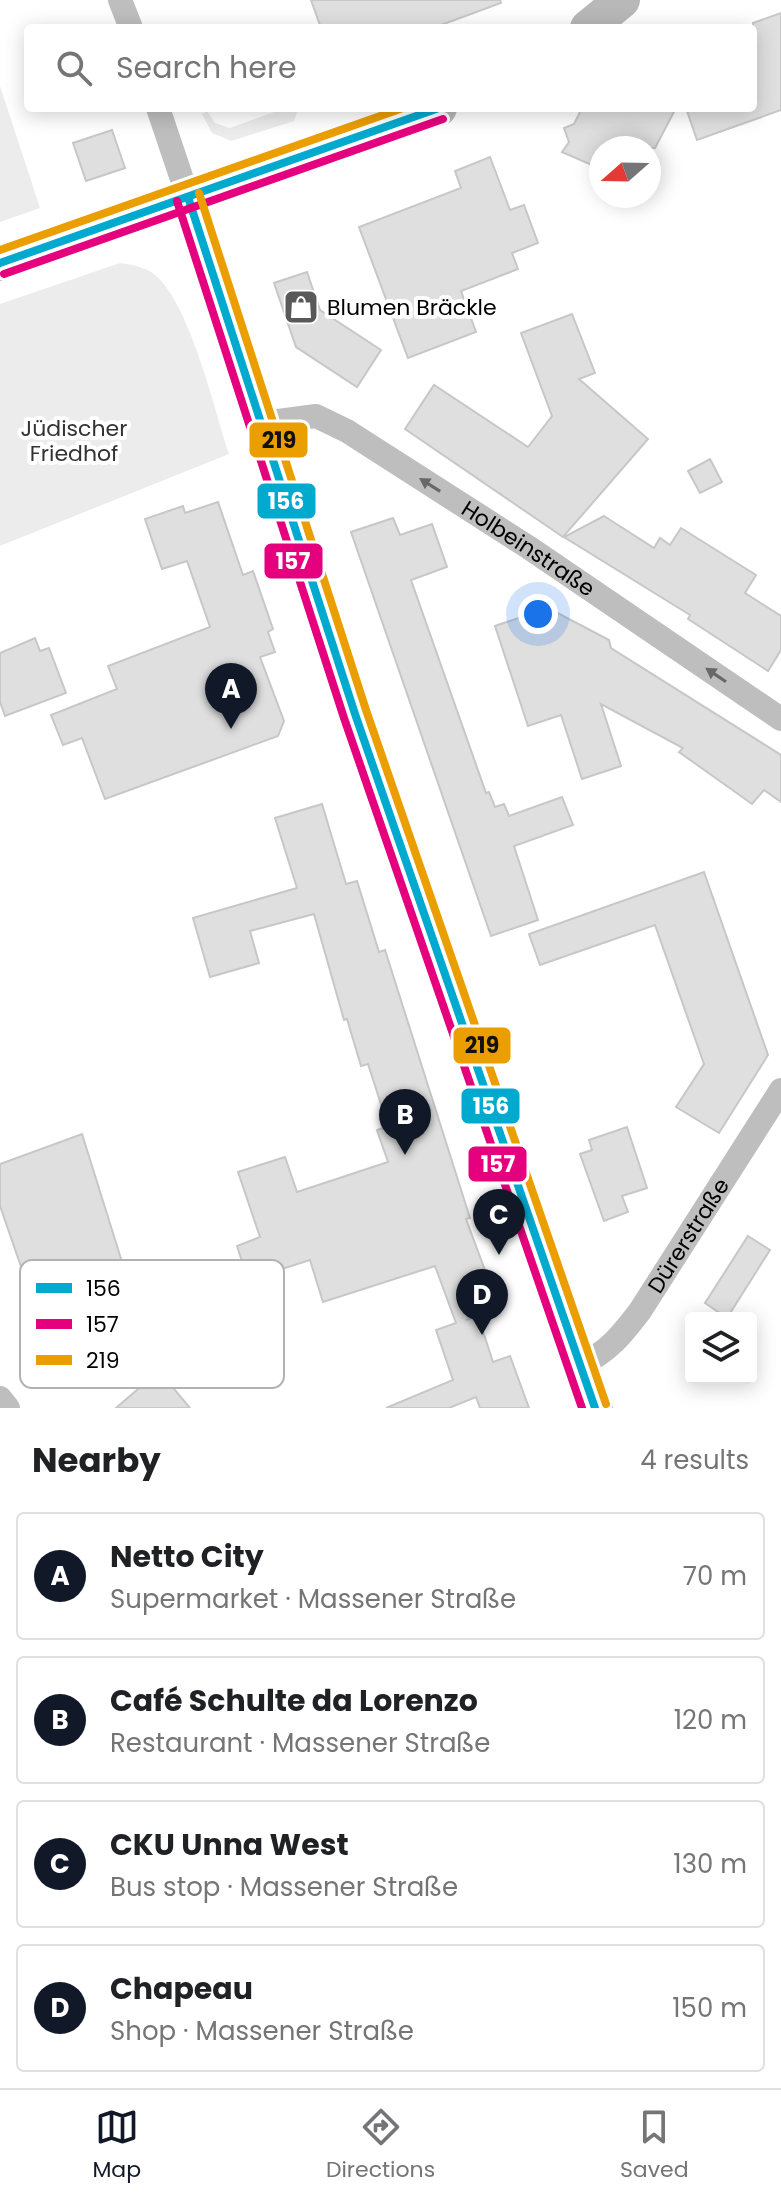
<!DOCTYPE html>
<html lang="en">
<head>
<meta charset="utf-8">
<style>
	body { margin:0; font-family:Poppins,sans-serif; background:#f2f2f2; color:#202124 }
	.controls { position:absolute; right:24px; bottom:24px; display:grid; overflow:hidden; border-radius:8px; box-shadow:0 4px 20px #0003 }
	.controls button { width:72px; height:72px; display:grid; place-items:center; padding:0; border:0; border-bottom:2px solid #e0e0e0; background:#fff; color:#202124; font:40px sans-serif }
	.compass { position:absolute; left:589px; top:136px; width:72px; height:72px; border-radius:50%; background:#fff; box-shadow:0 4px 20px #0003; rotate:250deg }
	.you { position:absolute; left:538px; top:614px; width:28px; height:28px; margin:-20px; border:6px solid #fff; border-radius:50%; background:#1a73e8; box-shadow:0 0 0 12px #1a73e833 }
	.badge { display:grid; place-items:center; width:52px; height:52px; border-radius:50%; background:#111827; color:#fff; font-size:26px; font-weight:700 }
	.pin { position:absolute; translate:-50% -66px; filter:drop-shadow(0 2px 4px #0008) }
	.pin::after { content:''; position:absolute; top:42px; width:28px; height:24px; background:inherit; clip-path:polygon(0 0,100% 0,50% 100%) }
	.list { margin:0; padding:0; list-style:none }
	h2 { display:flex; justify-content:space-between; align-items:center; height:104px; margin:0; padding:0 32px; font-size:34px }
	h2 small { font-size:26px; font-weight:400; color:#757577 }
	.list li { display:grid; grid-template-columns:52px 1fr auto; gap:24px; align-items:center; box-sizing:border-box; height:128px; margin:0 16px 16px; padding:0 16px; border:2px solid #e0e0e0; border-radius:8px }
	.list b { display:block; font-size:30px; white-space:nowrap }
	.list p { margin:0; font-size:26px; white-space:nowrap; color:#757577 }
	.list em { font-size:26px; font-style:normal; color:#757577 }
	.icon { flex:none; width:44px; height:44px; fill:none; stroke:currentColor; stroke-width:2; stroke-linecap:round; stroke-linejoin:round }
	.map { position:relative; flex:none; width:781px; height:1408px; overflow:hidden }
	.search { position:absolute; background:#fff; box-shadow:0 4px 20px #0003; left:24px; right:24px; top:24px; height:88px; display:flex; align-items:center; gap:20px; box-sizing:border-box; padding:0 28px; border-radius:8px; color:#757577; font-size:30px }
	.sheet { height:680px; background:#fff }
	nav { display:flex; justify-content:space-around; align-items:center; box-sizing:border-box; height:112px; border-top:2px solid #e0e0e0; background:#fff; font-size:22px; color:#757577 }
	nav a { display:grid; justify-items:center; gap:4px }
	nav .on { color:#111827 }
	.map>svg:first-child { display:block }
	.green { fill:#ececec }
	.building { fill:#dfdfdf; stroke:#c7c7c7; stroke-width:2 }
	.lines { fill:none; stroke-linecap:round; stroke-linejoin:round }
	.street { stroke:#bebebe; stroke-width:24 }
	.secondary { stroke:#b8b8b8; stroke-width:36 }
	.bus-1-casing { stroke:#fff; stroke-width:14 }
	.bus-2-casing { stroke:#fff; stroke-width:14 }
	.bus-3-casing { stroke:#fff; stroke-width:14 }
	.bus-1 { stroke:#00a9ce; stroke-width:8 }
	.bus-2 { stroke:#e5007d; stroke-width:8 }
	.bus-3 { stroke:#eb9e00; stroke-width:8 }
	.oneway { fill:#686868 }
	.labels { text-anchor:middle; stroke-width:8; stroke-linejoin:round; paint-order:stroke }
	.poi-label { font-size:22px; fill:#000; stroke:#fff; text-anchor:start }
	.park-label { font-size:22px; fill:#333; stroke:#fff }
	.street-label { font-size:22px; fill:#000; stroke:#fff }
	.key { fill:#fff; stroke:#b2b2b2; stroke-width:2 }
	.key-label { font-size:22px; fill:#000 }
	.line-badge { stroke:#fff; stroke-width:3 }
	.badge-label { font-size:22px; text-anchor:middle; font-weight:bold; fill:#fff }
	.pale-badge-label { font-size:22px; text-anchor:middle; font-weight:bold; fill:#111 }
</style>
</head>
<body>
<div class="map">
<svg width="781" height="1408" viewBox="0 0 781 1408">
	<rect width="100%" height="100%" fill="#fff"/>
	<g class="green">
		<path d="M0,86L40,208L0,222Z"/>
		<path d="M285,108H298L294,121L231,141L212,133L202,114L207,111L215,123L230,128Z"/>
		<path d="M120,263C132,265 146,267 155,275C190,304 214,408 229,454L0,546V304Z"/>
	</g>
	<g class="building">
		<path d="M311,0H500L501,3L433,28H321Z"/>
		<path d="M781,13V110L697,140L686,108H753V23Z"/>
		<path d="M582,108H676L655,148H601V169L562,152L569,142L564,128L574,124Z"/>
		<path d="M112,130L125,168L86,181L73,143Z"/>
		<path d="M490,157L510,210L524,205L538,243L512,253L518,269L461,291L476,332L408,358L359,227L461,188L455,171Z"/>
		<path d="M307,272L320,310L381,350L357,387L296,347L274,283Z"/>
		<path d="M572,314L595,373L579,379L648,439L563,537L405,429L434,385L528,447L552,416L521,333Z"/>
		<path d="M710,459L722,482L700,493L688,471Z"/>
		<path d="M218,502L243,575L253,571L273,629L268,632L275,652L260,657L284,721L278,736L105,799L82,738L63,745L51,715L117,689L108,666L210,627L187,561L162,569L145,519L183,506L185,513Z"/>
		<path d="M604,516L654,548L660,538L670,545L681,528L756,575L745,593L781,616V650L768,671L688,619L690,615L564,537Z"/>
		<path d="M393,518L400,535L432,524L447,567L411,580L486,793L489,792L495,807L504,804L509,816L562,797L573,825L514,846L538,920L491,936L351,532Z"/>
		<path d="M548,608L609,640L611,648L781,755V802L764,790L752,804L679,752L683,748L601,704L621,766L582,779L561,715L528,726L495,626Z"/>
		<path d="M35,638L40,651L49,648L66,693L5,716L0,702V653Z"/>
		<path d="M322,804L346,884L357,881L379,952L385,950L470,1218L466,1219L499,1308L466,1320L478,1316L493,1362L510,1356L529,1408H480L476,1397L449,1408H386L453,1380L436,1330L456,1323L435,1266L323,1302L310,1260L248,1280L237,1246L260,1237L238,1172L285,1157L297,1192L388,1162L377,1130L388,1126L368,1064L361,1066L347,1019L344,1020L314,914L250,931L259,963L210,977L193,918L297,888L275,818Z"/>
		<path d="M704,872L768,1055L719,1133L676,1107L704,1064L655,925L540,965L529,934Z"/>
		<path d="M627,1127L647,1188L622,1196L628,1212L604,1221L580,1154L592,1150L589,1140Z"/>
		<path d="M82,1134L123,1265L111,1269L114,1275L106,1278L109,1285L70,1298L89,1357L41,1372L27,1329L41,1324L0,1206V1164Z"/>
		<path d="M748,1236L770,1250L727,1318L705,1303Z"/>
		<path d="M159,1371L190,1408H116Z"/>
	</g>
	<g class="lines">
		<g class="street">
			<path d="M120,0L131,28"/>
			<path d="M158,108L188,197"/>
			<path id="s1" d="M263,423L316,416L347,431L528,547L781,719"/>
			<path id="s2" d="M581,1364C608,1353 623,1333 640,1311L781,1090"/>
			<path d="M0,1398L8,1408"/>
		</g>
		<g class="secondary">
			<path d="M588,28L622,0"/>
			<path d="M188,197L355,714L595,1408"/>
			<path d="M0,263L439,108"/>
		</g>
		<defs>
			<g id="bus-1">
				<path d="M188,197L355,714L595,1408"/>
				<path d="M0,263L439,108"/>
			</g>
			<g id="bus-2">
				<path d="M177,201L344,718L582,1408"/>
				<path d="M4,274L443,119"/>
			</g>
			<g id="bus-3">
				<path d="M199,193L366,710L606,1404"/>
				<path d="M0,250L403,108"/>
			</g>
		</defs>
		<use href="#bus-1" class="bus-1-casing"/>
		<use href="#bus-2" class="bus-2-casing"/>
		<use href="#bus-3" class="bus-3-casing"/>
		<use href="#bus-1" class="bus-1"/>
		<use href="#bus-2" class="bus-2"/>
		<use href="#bus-3" class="bus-3"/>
	</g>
	<defs><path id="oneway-solid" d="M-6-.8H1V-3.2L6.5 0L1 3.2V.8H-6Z" transform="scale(2)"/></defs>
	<g class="oneway">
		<use href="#oneway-solid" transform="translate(430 485) rotate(-148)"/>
		<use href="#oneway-solid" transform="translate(716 675) rotate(-146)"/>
	</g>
	<defs>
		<symbol id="shop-square" viewBox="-11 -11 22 22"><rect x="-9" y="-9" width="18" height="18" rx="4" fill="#595959" stroke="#fff"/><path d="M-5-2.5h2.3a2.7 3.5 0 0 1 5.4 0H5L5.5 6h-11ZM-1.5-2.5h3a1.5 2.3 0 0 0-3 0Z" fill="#fff"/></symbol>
	</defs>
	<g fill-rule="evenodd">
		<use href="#shop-square" x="281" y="287" width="40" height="40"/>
	</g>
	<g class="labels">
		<g class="poi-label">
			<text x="327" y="315">Blumen Bräckle</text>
		</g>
		<g class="park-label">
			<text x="74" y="436">Jüdischer<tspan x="74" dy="25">Friedhof</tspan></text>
		</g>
		<g class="street-label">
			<text dy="8" stroke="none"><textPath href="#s1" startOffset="304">Holbeinstraße</textPath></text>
			<text dy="8" stroke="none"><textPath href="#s2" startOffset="170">Dürerstraße</textPath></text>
		</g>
	</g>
	<rect x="20" y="1260" width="264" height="128" rx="12" class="key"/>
	<rect x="36" y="1283" width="36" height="10" fill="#00a9ce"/>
	<rect x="36" y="1319" width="36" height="10" fill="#e5007d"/>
	<rect x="36" y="1355" width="36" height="10" fill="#eb9e00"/>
	<g class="key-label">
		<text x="86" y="1296">156</text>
		<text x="86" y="1332">157</text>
		<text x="86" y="1368">219</text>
	</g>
	<g class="line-badge">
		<rect x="248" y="421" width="61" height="38" rx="8" fill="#eb9e00"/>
		<rect x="256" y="482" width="61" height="38" rx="8" fill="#00a9ce"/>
		<rect x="263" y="542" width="61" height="38" rx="8" fill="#e5007d"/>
		<rect x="452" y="1026" width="60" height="39" rx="8" fill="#eb9e00"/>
		<rect x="460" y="1087" width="61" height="38" rx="8" fill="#00a9ce"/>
		<rect x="467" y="1145" width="61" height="38" rx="8" fill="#e5007d"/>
	</g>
	<g class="badge-label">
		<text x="286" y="509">156</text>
		<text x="293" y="569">157</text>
		<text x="491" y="1114">156</text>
		<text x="498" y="1172">157</text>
	</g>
	<g class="pale-badge-label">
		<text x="279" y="448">219</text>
		<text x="482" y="1053">219</text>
	</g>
</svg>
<div class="controls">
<button><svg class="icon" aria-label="layers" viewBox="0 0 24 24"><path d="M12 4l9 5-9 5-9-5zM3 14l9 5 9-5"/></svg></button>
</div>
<svg class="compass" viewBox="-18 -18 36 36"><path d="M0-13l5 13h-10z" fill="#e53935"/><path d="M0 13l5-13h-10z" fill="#757577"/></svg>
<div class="you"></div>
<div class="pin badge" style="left:231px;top:729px">A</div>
<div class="pin badge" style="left:405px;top:1155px">B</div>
<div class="pin badge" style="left:499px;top:1255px">C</div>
<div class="pin badge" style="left:482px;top:1335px">D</div>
<div class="search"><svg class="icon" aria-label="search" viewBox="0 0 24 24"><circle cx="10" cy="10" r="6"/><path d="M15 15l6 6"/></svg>Search here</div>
</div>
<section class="sheet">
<h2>Nearby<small>4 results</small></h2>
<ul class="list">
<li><span class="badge">A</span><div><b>Netto City</b><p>Supermarket · Massener Straße</p></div><em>70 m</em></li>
<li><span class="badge">B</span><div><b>Café Schulte da Lorenzo</b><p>Restaurant · Massener Straße</p></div><em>120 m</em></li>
<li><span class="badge">C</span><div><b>CKU Unna West</b><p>Bus stop · Massener Straße</p></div><em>130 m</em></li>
<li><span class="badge">D</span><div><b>Chapeau</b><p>Shop · Massener Straße</p></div><em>150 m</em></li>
</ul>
</section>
<nav>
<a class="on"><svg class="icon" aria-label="map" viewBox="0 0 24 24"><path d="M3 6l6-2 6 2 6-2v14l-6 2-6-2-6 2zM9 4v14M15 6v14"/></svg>Map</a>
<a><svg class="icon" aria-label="directions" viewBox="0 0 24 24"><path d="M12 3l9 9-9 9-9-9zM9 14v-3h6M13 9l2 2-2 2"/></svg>Directions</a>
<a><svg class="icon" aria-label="saved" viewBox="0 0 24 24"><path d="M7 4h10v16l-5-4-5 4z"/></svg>Saved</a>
</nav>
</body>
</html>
